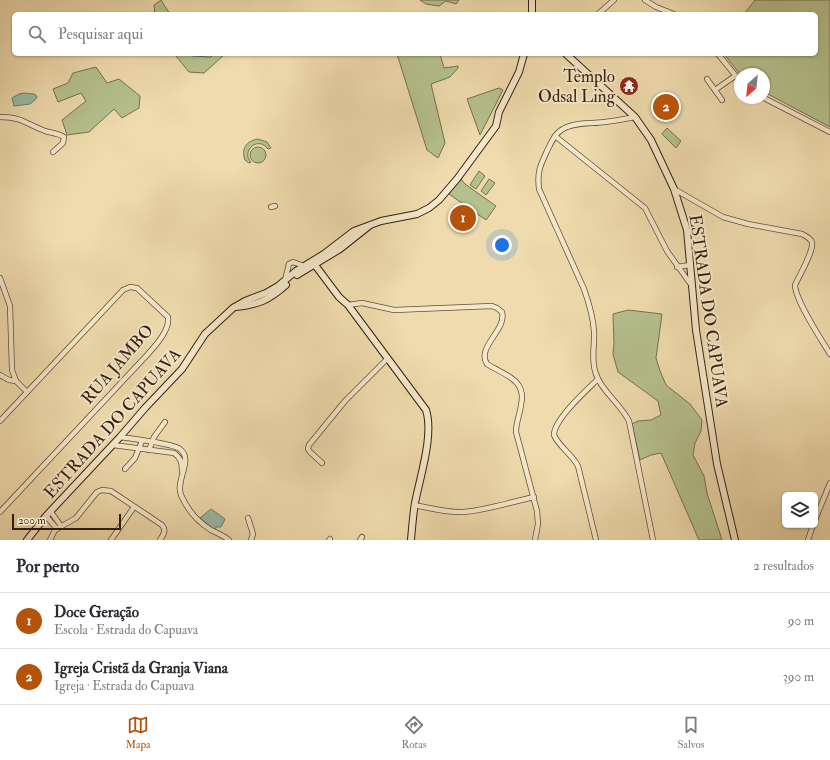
<!DOCTYPE html>
<html lang="pt">
<head>
<meta charset="utf-8">
<style>
	body { margin:0; font-family:"IM FELL Double Pica",serif; background:#f2f2f3; color:#2b2b33 }
	.controls { position:absolute; right:12px; bottom:12px; display:grid; overflow:hidden; border-radius:6px; box-shadow:0 1px 3px #0004 }
	.controls button { width:36px; height:36px; display:grid; place-items:center; padding:0; border:0; border-bottom:1px solid #e1e1e2; background:#fff; color:#2b2b33; font:20px sans-serif }
	.compass { position:absolute; left:734px; top:68px; width:36px; height:36px; border-radius:50%; background:#fff; box-shadow:0 1px 3px #0004; rotate:207deg }
	.scale { position:absolute; left:12px; bottom:10px; width:109px; box-sizing:border-box; padding-left:4px; border:2px solid #361f11; border-top:0; font-size:11px; line-height:14px; white-space:nowrap; color:#361f11; -webkit-text-stroke:3px #f5e8ca; paint-order:stroke }
	.you { position:absolute; left:502px; top:245px; width:14px; height:14px; margin:-10px; border:3px solid #fff; border-radius:50%; background:#1a73e8; box-shadow:0 0 0 6px #1a73e833 }
	.badge { display:grid; place-items:center; width:26px; height:26px; border-radius:50%; background:#b45309; color:#fff; font-size:13px; font-weight:700 }
	.pin { position:absolute; translate:-50% -50%; border:2px solid #fff; box-shadow:0 1px 4px #0006 }
	.list { margin:0; padding:0; list-style:none }
	h2 { display:flex; justify-content:space-between; align-items:center; height:52px; margin:0; padding:0 16px; font-size:17px }
	h2 small { font-size:13px; font-weight:400; color:#7c7c81 }
	.list li { display:grid; grid-template-columns:26px 1fr auto; gap:12px; align-items:center; box-sizing:border-box; height:56px; padding:0 16px; border-top:1px solid #e1e1e2 }
	.list b { display:block; font-size:15px; white-space:nowrap }
	.list p { margin:0; font-size:13px; white-space:nowrap; color:#7c7c81 }
	.list em { font-size:13px; font-style:normal; color:#7c7c81 }
	.icon { flex:none; width:22px; height:22px; fill:none; stroke:currentColor; stroke-width:2; stroke-linecap:round; stroke-linejoin:round }
	.map { position:relative; flex:none; width:830px; height:540px; overflow:hidden }
	.search { position:absolute; background:#fff; box-shadow:0 1px 3px #0004; left:12px; right:12px; top:12px; height:44px; display:flex; align-items:center; gap:10px; box-sizing:border-box; padding:0 14px; border-radius:6px; color:#7c7c81; font-size:15px }
	.sheet { height:164px; background:#fff }
	nav { display:flex; justify-content:space-around; align-items:center; box-sizing:border-box; height:56px; border-top:1px solid #e1e1e2; background:#fff; font-size:11px; color:#7c7c81 }
	nav a { display:grid; justify-items:center; gap:2px }
	nav .on { color:#b45309 }
	.map>svg:first-child { display:block }
	.green { fill:#b5c18d; stroke:#76704f }
	.water { fill:#9abba7; stroke:#727d6b }
	.lines { fill:none; stroke-linecap:round; stroke-linejoin:round }
	.street-casing { stroke:#644e38; stroke-width:6 }
	.secondary-casing { stroke:#361f11; stroke-width:8 }
	.street { stroke:#f5e8ca; stroke-width:4.5 }
	.secondary { stroke:#f5e8ca; stroke-width:6 }
	.labels { text-anchor:middle; stroke-width:4; stroke-linejoin:round; paint-order:stroke }
	.poi-label { font-size:17px; fill:#361f11; stroke:#f5e8ca; text-anchor:end }
	.street-label { font-size:17px; fill:#361f11; stroke:#f5e8ca }
</style>
</head>
<body>
<div class="map">
<svg width="830" height="540" viewBox="0 0 830 540">
	<rect width="100%" height="100%" fill="#efdbad"/>
	<filter id="stains"><feTurbulence type="fractalNoise" baseFrequency=".005" numOctaves="4"/><feColorMatrix values="0 0 0 0 .2 0 0 0 0 .09 0 0 0 0 .02 0 0 0 .5 -.17"/></filter>
	<radialGradient id="worn" r=".72"><stop offset=".6" stop-color="#630" stop-opacity="0"/><stop offset="1" stop-color="#630" stop-opacity=".3"/></radialGradient>
	<g class="green">
		<path d="M161,0L170,14H155L154,5Z"/>
		<path d="M420,0H459L456,4L446,1L439,6L426,4Z"/>
		<path d="M755,0H830V127L764,92V74H740L724,54H816V14H744Z"/>
		<path d="M164,54H190L192,56L211,57L213,54H225L204,73L189,72L175,55Z"/>
		<path d="M397,54L424,55L440,54L444,68L458,66V68L450,77L431,84L445,143L438,158L427,150Z"/>
		<path d="M96,67L107,83L119,79L140,96L139,108L122,118L114,109L89,132L67,135L62,120L86,101L81,93L58,102L53,89L68,83L73,73Z"/>
		<path d="M499,88L503,90L480,135L467,99Z"/>
		<path d="M667,128L681,141L676,148L662,134Z"/>
		<path d="M258,139L267,142L271,148L268,149C263,143 258,142 252,146C247,151 246,157 251,162L249,163L245,160C241,149 246,141 258,139Z"/>
		<circle cx="258" cy="155" r="8"/>
		<path d="M479,171L485,176L476,189L470,185Z"/>
		<path d="M461,179L465,184L496,206L486,220L449,194Z"/>
		<path d="M489,179L495,183L486,195L481,191Z"/>
		<path d="M628,310L662,314L656,358L660,371L666,385L690,404L702,420L701,431L695,443L693,455L704,476L707,493L722,540H699L661,453L651,455L640,460L632,424L638,421L651,420L661,415L658,401L618,372L613,354L614,343L613,314Z"/>
	</g>
	<g class="water">
		<path d="M24,93L34,94L37,96L36,99L30,104L14,106L12,98L19,94Z"/>
		<path d="M211,509L225,519L221,527H216L215,531L200,518Z"/>
	</g>
	<g class="lines">
		<defs>
			<g id="street">
				<path d="M645,0L656,7L674,14"/>
				<path d="M598,14L614,0"/>
				<path d="M718,54L740,81"/>
				<path d="M707,79L722,100"/>
				<path d="M715,90L735,76"/>
				<path d="M764,98L830,132"/>
				<path d="M0,117C22,117 26,124 45,131C52,133 58,133 64,137L63,143L53,152"/>
				<path d="M635,117C625,119 615,121 605,122C592,124 574,122 563,129C555,133 551,143 547,151C540,166 537,172 539,189L584,289C589,303 593,316 594,331C595,344 591,357 595,371C600,390 620,403 629,421L653,540"/>
				<path d="M555,136L645,208L667,251L692,286"/>
				<path d="M674,189L723,217L748,224L802,234C806,236 810,238 812,242C814,251 799,276 795,285C795,300 821,339 830,354"/>
				<path d="M271,207L275,206"/>
				<path d="M677,267L690,265"/>
				<path d="M0,278L10,306L12,370L16,381L27,392"/>
				<path d="M285,280L289,264L293,262L304,266"/>
				<path d="M348,305L362,303L394,310L492,306L497,308L502,312C507,330 476,347 487,364C504,375 527,379 521,405C520,414 516,422 516,432L537,511L538,524L535,540"/>
				<path d="M0,375L9,380L16,381"/>
				<path d="M0,421L123,290L130,287L137,288L168,317C170,330 156,345 148,354L0,512"/>
				<path d="M120,437C133,439 171,443 180,449C194,460 175,480 181,495C187,509 198,522 211,530C217,533 224,536 229,540"/>
				<path d="M113,445L174,453C181,458 182,463 182,471"/>
				<path d="M149,450L154,437L165,422"/>
				<path d="M322,463L310,452L308,449L309,445L345,401L388,358"/>
				<path d="M125,469L135,458L142,441"/>
				<path d="M414,505C430,508 447,513 464,512C487,510 511,502 534,497"/>
				<path d="M51,512L61,526"/>
				<path d="M46,516L57,529"/>
				<path d="M248,518L253,534L251,540"/>
				<path d="M815,520L830,483"/>
				<path d="M50,540L55,530L76,518L97,492L102,490L111,491L162,525C167,531 163,535 160,540"/>
				<path d="M111,540L134,507"/>
				<path d="M329,540L330,539"/>
				<path d="M360,540L362,537"/>
				<path d="M596,540L578,466C572,454 559,447 554,435C554,419 587,390 598,379"/>
				<path d="M808,540L813,525"/>
			</g>
			<g id="secondary">
				<path d="M532,0V14"/>
				<path d="M566,54L635,117L651,140L674,189L687,230L696,330L717,464L735,540"/>
				<path d="M315,265L339,297L348,305L426,410C434,435 420,477 415,503C413,515 412,528 411,540"/>
				<path d="M297,275L340,249L369,226"/>
				<path d="M235,307C258,305 269,300 286,285"/>
				<path d="M27,540L46,516L120,437L145,408L182,369L205,334L233,308L245,301L266,293L278,286L296,271L324,254L354,231L381,221L417,214L429,208L439,200L457,179L496,126L499,112L519,72L524,54"/>
			</g>
		</defs>
		<use href="#street" class="street-casing"/>
		<use href="#secondary" class="secondary-casing"/>
		<use href="#street" class="street"/>
		<use href="#secondary" class="secondary"/>
	</g>
	<defs>
		<symbol id="temple-disc" viewBox="-11 -11 22 22"><circle r="9.5" fill="#8f2418" stroke="#f5e8ca"/><path d="M0-6L5-2H3V0L6.5 2.5H4V6H1.5V3h-3V6H-4V2.5H-6.5L-3 0V-2H-5Z" fill="#fff"/></symbol>
	</defs>
	<g fill-rule="evenodd">
		<use href="#temple-disc" x="618" y="75" width="22" height="22"/>
	</g>
	<g class="labels">
		<g class="poi-label">
			<text x="615" y="82">Templo<tspan x="615" dy="20">Odsal Ling</tspan></text>
		</g>
		<g class="street-label">
			<text transform="translate(709 311) rotate(82)" y="6">ESTRADA DO CAPUAVA</text>
			<text transform="translate(117 364) rotate(-49)" y="6">RUA JAMBO</text>
			<text transform="translate(112 423) rotate(-48)" y="6">ESTRADA DO CAPUAVA</text>
		</g>
	</g>
	<rect width="100%" height="100%" filter="url(#stains)"/>
	<rect width="100%" height="100%" fill="url(#worn)"/>
</svg>
<div class="controls">
<button><svg class="icon" aria-label="layers" viewBox="0 0 24 24"><path d="M12 4l9 5-9 5-9-5zM3 14l9 5 9-5"/></svg></button>
</div>
<svg class="compass" viewBox="-18 -18 36 36"><path d="M0-13l5 13h-10z" fill="#e53935"/><path d="M0 13l5-13h-10z" fill="#7c7c81"/></svg>
<div class="scale">200 m</div>
<div class="you"></div>
<div class="pin badge" style="left:463px;top:218px">1</div>
<div class="pin badge" style="left:666px;top:107px">2</div>
<div class="search"><svg class="icon" aria-label="search" viewBox="0 0 24 24"><circle cx="10" cy="10" r="6"/><path d="M15 15l6 6"/></svg>Pesquisar aqui</div>
</div>
<section class="sheet">
<h2>Por perto<small>2 resultados</small></h2>
<ul class="list">
<li><span class="badge">1</span><div><b>Doce Geração</b><p>Escola · Estrada do Capuava</p></div><em>90 m</em></li>
<li><span class="badge">2</span><div><b>Igreja Cristã da Granja Viana</b><p>Igreja · Estrada do Capuava</p></div><em>390 m</em></li>
</ul>
</section>
<nav>
<a class="on"><svg class="icon" aria-label="map" viewBox="0 0 24 24"><path d="M3 6l6-2 6 2 6-2v14l-6 2-6-2-6 2zM9 4v14M15 6v14"/></svg>Mapa</a>
<a><svg class="icon" aria-label="directions" viewBox="0 0 24 24"><path d="M12 3l9 9-9 9-9-9zM9 14v-3h6M13 9l2 2-2 2"/></svg>Rotas</a>
<a><svg class="icon" aria-label="saved" viewBox="0 0 24 24"><path d="M7 4h10v16l-5-4-5 4z"/></svg>Salvos</a>
</nav>
</body>
</html>
